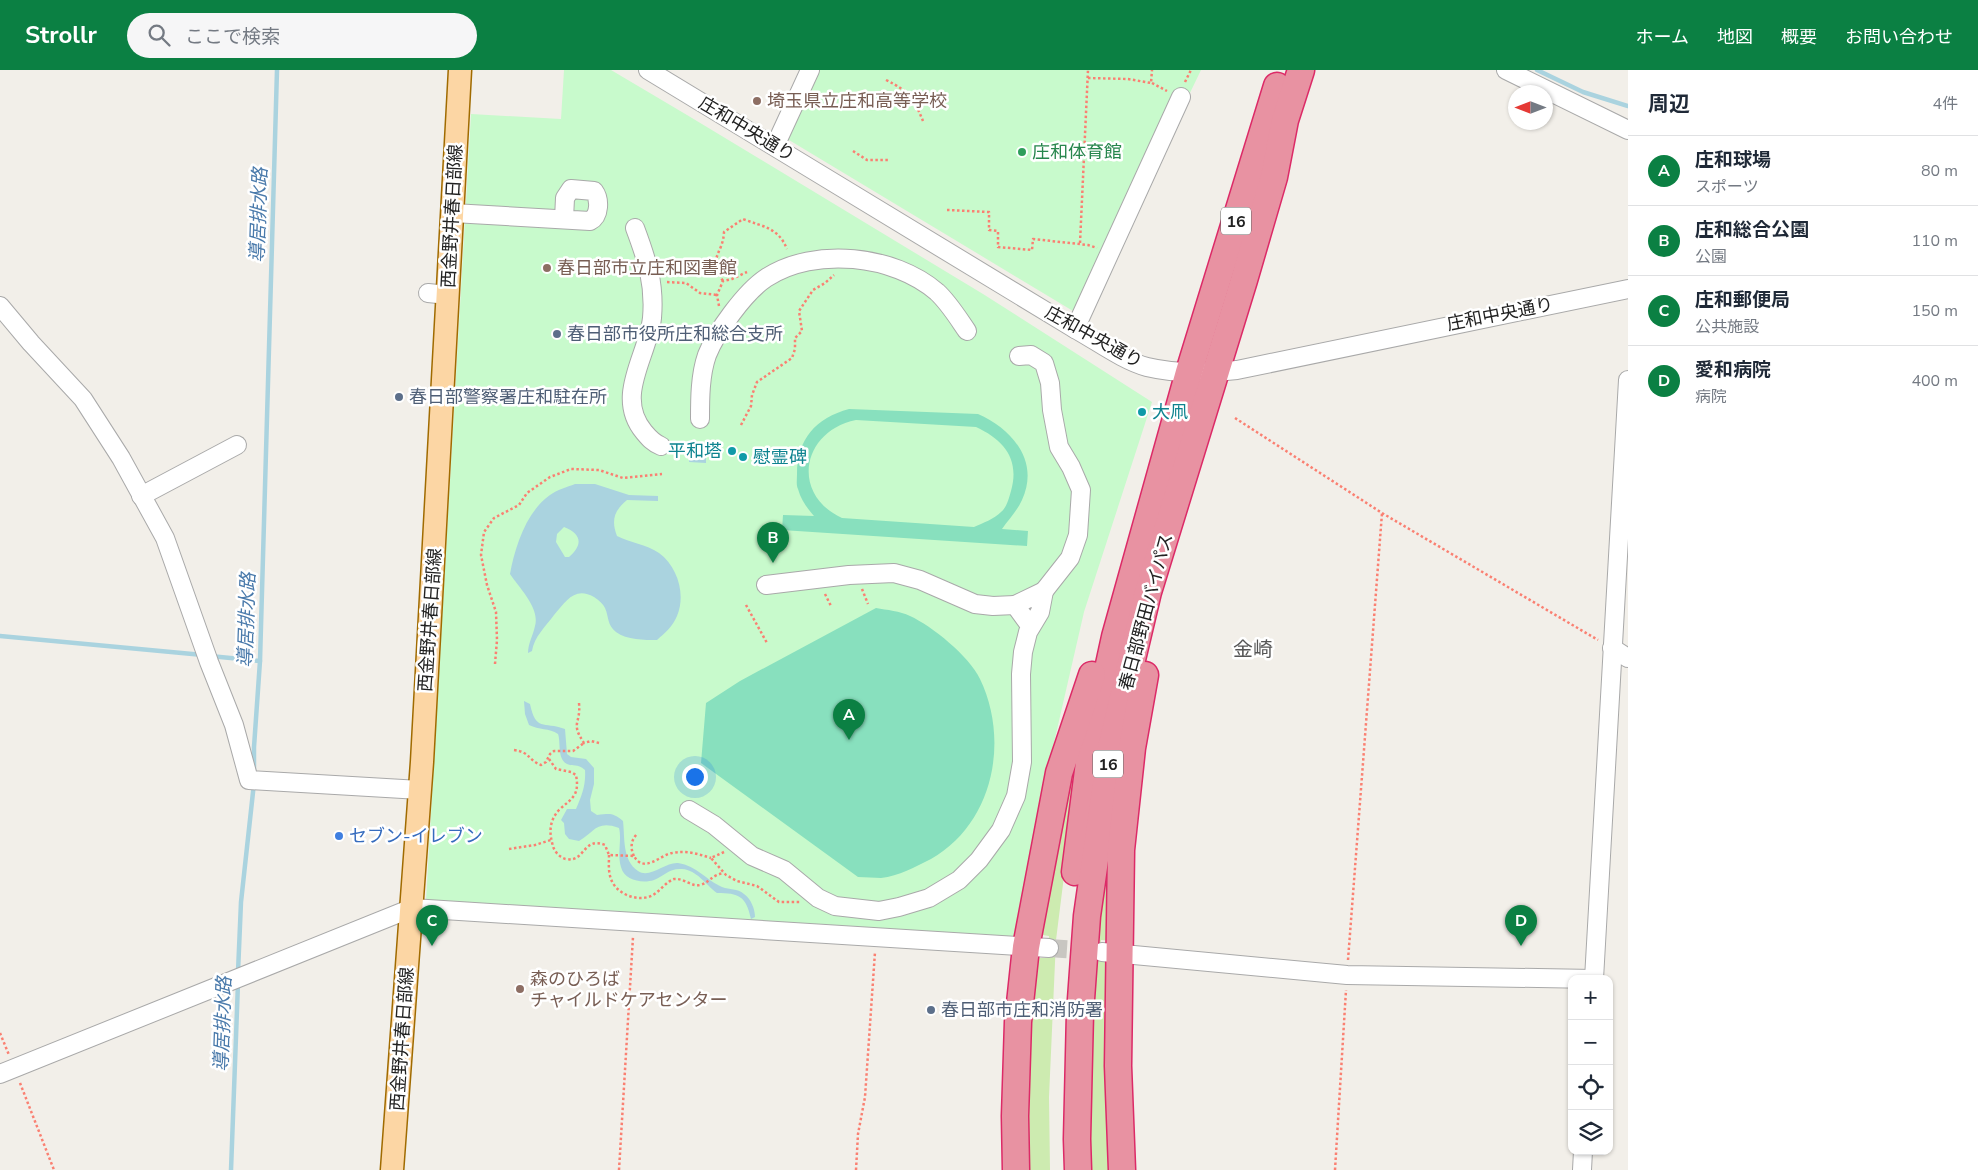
<!DOCTYPE html>
<html lang="ja">
<head>
<meta charset="utf-8">
<style>
	body { margin:0; font-family:"Nunito Sans","Noto Sans JP",sans-serif; background:#f6f6f7; color:#1f2937 }
	.controls { position:absolute; right:15px; bottom:15px; display:grid; overflow:hidden; border-radius:10px; box-shadow:0 1px 4px #0004 }
	.controls button { width:45px; height:45px; display:grid; place-items:center; padding:0; border:0; border-bottom:1px solid #e0e1e3; background:#fff; color:#1f2937; font:25px sans-serif }
	.compass { position:absolute; left:1508px; top:15px; width:45px; height:45px; border-radius:50%; background:#fff; box-shadow:0 1px 4px #0004; rotate:270deg }
	.you { position:absolute; left:694px; top:706px; width:18px; height:18px; margin:-12px; border:4px solid #fff; border-radius:50%; background:#1a73e8; box-shadow:0 0 0 8px #1a73e833 }
	.badge { display:grid; place-items:center; width:32px; height:32px; border-radius:50%; background:#0b8043; color:#fff; font-size:16px; font-weight:700 }
	.pin { position:absolute; translate:-50% -41px; filter:drop-shadow(0 1px 2px #0008) }
	.pin::after { content:''; position:absolute; top:26px; width:18px; height:15px; background:inherit; clip-path:polygon(0 0,100% 0,50% 100%) }
	.list { margin:0; padding:0; list-style:none }
	h2 { display:flex; justify-content:space-between; align-items:center; height:65px; margin:0; padding:0 20px; font-size:21px }
	h2 small { font-size:16px; font-weight:400; color:#747a83 }
	.list li { display:grid; grid-template-columns:32px 1fr auto; gap:15px; align-items:center; box-sizing:border-box; height:70px; padding:0 20px; border-top:1px solid #e0e1e3 }
	.list b { display:block; font-size:19px; white-space:nowrap }
	.list p { margin:0; font-size:16px; white-space:nowrap; color:#747a83 }
	.list em { font-size:16px; font-style:normal; color:#747a83 }
	.icon { flex:none; width:28px; height:28px; fill:none; stroke:currentColor; stroke-width:2; stroke-linecap:round; stroke-linejoin:round }
	.map { position:relative; flex:none; width:1628px; height:1100px; overflow:hidden }
	header { display:flex; align-items:center; gap:30px; box-sizing:border-box; height:70px; padding:0 25px; background:#0b8043; color:#fff }
	header strong { font-size:24px }
	nav { display:flex; gap:28px; margin-inline-start:auto; font-size:18px }
	.search { width:350px; height:45px; background:#f6f6f7; display:flex; align-items:center; gap:12px; box-sizing:border-box; padding:0 18px; border-radius:28px; color:#747a83; font-size:19px }
	main { display:flex }
	aside { flex:1; background:#fff }
	.map>svg:first-child { display:block }
	.grass { fill:#cdebb0 }
	.park { fill:#c8facc }
	.pitch { fill:#88e0be; fill-rule:evenodd }
	.water { fill:#aad3df; fill-rule:evenodd }
	.lines { fill:none; stroke-linecap:round; stroke-linejoin:round }
	.stream { stroke:#aad3df; stroke-width:4.5 }
	.minor-tunnel { stroke:#c8c6c1; stroke-width:18; stroke-dasharray:18 9; stroke-linecap:butt }
	.minor-casing { stroke:#a9a9a9; stroke-width:20 }
	.major-casing { stroke:#a06b00; stroke-width:25 }
	.highway-casing { stroke:#dc2a67; stroke-width:29 }
	.path { stroke:#fa8072; stroke-width:2.5; stroke-dasharray:2.5 2.5; stroke-linecap:butt }
	.minor { stroke:#fff; stroke-width:18 }
	.major { stroke:#fcd6a4; stroke-width:22 }
	.highway { stroke:#e892a2; stroke-width:26 }
	.education-dot { fill:#8d6e63; stroke:#fff; stroke-width:2 }
	.leisure-dot { fill:#2e9e5b; stroke:#fff; stroke-width:2 }
	.service-dot { fill:#5c6f8a; stroke:#fff; stroke-width:2 }
	.culture-dot { fill:#0f9aa8; stroke:#fff; stroke-width:2 }
	.shop-dot { fill:#3f7fe0; stroke:#fff; stroke-width:2 }
	.labels { text-anchor:middle; stroke-width:5; stroke-linejoin:round; paint-order:stroke }
	.shield { fill:#fff; stroke:#646464; stroke-width:1 }
	.shield-label { font-size:16px; font-weight:bold; fill:#222 }
	.education-label { font-size:18px; fill:#785e54; stroke:#fff; text-anchor:start }
	.street-label { font-size:18px; fill:#222; stroke:#fff }
	.leisure-label { font-size:18px; fill:#27864d; stroke:#fff; text-anchor:start }
	.service-label { font-size:18px; fill:#4e5e75; stroke:#fff; text-anchor:start }
	.culture-label { font-size:18px; fill:#0d838f; stroke:#fff; text-anchor:start }
	.shop-label { font-size:18px; fill:#366cbe; stroke:#fff; text-anchor:start }
	.water-label { font-size:19px; font-style:italic; fill:#4a7aab; stroke:#fff }
	.quarter-label { font-size:20px; fill:#555; stroke:#fff }
</style>
</head>
<body>
<header>
<strong>Strollr</strong>
<div class="search"><svg class="icon" aria-label="search" viewBox="0 0 24 24"><circle cx="10" cy="10" r="6"/><path d="M15 15l6 6"/></svg>ここで検索</div>
<nav><a>ホーム</a><a>地図</a><a>概要</a><a>お問い合わせ</a></nav>
</header>
<main>
<div class="map">
<svg width="1628" height="1100" viewBox="0 0 1628 1100">
	<rect width="100%" height="100%" fill="#f2efe9"/>
	<g class="grass">
		<path d="M1146,563L1114,871L1101,870L1099,891L1113,893L1115,1100H1087L1086,1072L1099,822Z"/>
		<path d="M1101,591L1064,806L1056,870L1049,1027L1050,1100H1022L1034,888H1048L1049,866L1036,864L1051,783Z"/>
	</g>
	<g class="park">
		<path d="M564,0H611L687,45L983,224L1152,332L1084,542L1050,690L1015,871L426,831L471,44L561,49Z"/>
		<path d="M815,0H1201L1188,27L1177,21L1073,241L784,67Z"/>
	</g>
	<g class="pitch">
		<path d="M849,339L978,344C1012,359 1040,391 1022,430C1017,441 1009,449 1002,459L1028,461L1027,476L782,460L783,445L814,446C807,438 801,430 798,419C796,415 797,409 797,404C797,369 816,348 849,339ZM856,350L976,357C1004,370 1020,389 1011,421C1009,428 1007,437 1001,442C994,449 983,453 974,457L842,448C790,424 802,361 856,350Z"/>
		<path d="M876,538C887,540 900,541 910,546C932,556 969,586 980,609C1010,671 993,754 931,789C915,797 899,806 881,808C874,808 866,807 858,807L701,693L706,633L740,611Z"/>
	</g>
	<g class="water">
		<path d="M690,372L715,373V380H706V393L689,392Z"/>
		<path d="M575,414H595L629,425L658,426V431L627,430C614,441 611,450 617,466C630,473 646,474 659,483C678,497 686,525 677,546C673,556 665,563 657,570C644,570 627,570 616,562C607,555 609,547 605,538C603,534 599,530 594,527C575,516 566,531 554,545C546,556 534,567 532,581L528,583C528,573 533,566 535,556C540,538 520,519 510,504C515,477 526,442 550,425C557,420 567,417 575,414ZM564,457C582,464 583,475 569,487H565L556,472L557,464Z"/>
		<path d="M524,631L530,634C536,662 543,651 565,659L567,684L571,687L586,689L594,698V714L590,730L591,741L597,745C610,744 612,742 623,751C625,768 622,790 638,801C650,809 665,792 678,793C697,796 706,810 722,817C730,820 737,818 744,824C751,829 755,839 755,847L751,849C746,826 739,823 717,823C706,815 697,800 682,799C669,798 664,806 654,810C642,814 624,810 621,797C617,784 622,770 619,758C596,750 595,762 579,771L569,769L565,764L564,753L561,750L567,739H576C582,725 586,715 585,700C577,693 573,697 567,694C557,689 561,672 558,664C549,658 539,660 529,655L525,644Z"/>
	</g>
	<g class="lines">
		<g class="stream">
			<path d="M1537,0L1583,22L1628,36"/>
			<path d="M0,566L203,585"/>
			<path d="M210,586L260,591"/>
			<path d="M254,701V677L260,591L277,0"/>
			<path d="M238,902L241,832L254,713"/>
			<path d="M231,1100L238,913"/>
		</g>
		<path class="minor-tunnel" d="M1049,878L1094,881"/>
		<defs>
			<g id="minor">
				<path d="M648,0L1075,259C1097,271 1124,291 1147,297C1176,304 1208,303 1237,300L1628,219"/>
				<path d="M1506,0L1628,60"/>
				<path d="M775,76L810,0"/>
				<path d="M453,143L590,151C600,146 600,129 594,121L571,119L565,128L564,149"/>
				<path d="M635,158C647,190 655,214 652,248C648,286 614,326 644,362C649,368 653,373 661,376"/>
				<path d="M428,223L448,225"/>
				<path d="M0,236L31,273L83,329L121,388L165,468L209,592L234,655L249,710L420,720"/>
				<path d="M1075,259L1181,27"/>
				<path d="M1019,286L1031,285L1044,293L1050,313L1052,340L1059,377L1071,397L1081,420L1078,465L1070,488L1044,521"/>
				<path d="M700,349C700,329 700,305 707,285C716,262 745,222 766,208C815,176 894,185 937,222C949,233 958,248 967,261"/>
				<path d="M141,426L237,375"/>
				<path d="M766,515L849,505L894,503L920,510L975,534L993,536L1015,535"/>
				<path d="M1612,578L1628,588"/>
				<path d="M689,740L714,755L752,786L784,800L818,828L835,836L879,841L899,837L929,828L959,810L979,790L1001,760L1016,726L1022,692L1021,604L1023,582L1028,562L1040,542L1044,521L1015,535L1031,557"/>
				<path d="M1102,882L1347,905L1594,909"/>
				<path d="M1594,909L1628,310"/>
				<path d="M0,1004L412,838L1049,878"/>
				<path d="M1582,1100L1583,1081"/>
			</g>
			<path id="major" d="M392,1100L422,692L460,0"/>
			<g id="highway">
				<path d="M1075,802L1091,677L1115,567L1189,302L1277,16"/>
				<path d="M1016,1100L1015,1046L1018,952L1026,877L1059,703L1092,605"/>
				<path d="M1078,1100L1077,1069L1080,943L1087,846L1111,678L1148,522L1244,210L1274,107L1285,50L1301,0"/>
				<path d="M1122,1100L1118,996L1121,780L1132,678L1145,605"/>
			</g>
		</defs>
		<use href="#minor" class="minor-casing"/>
		<use href="#major" class="major-casing"/>
		<use href="#highway" class="highway-casing"/>
		<g class="path">
			<path d="M1088,8L1128,9L1151,13L1152,0"/>
			<path d="M886,10C910,22 913,27 923,51"/>
			<path d="M1185,12L1191,0"/>
			<path d="M1152,13L1167,21"/>
			<path d="M853,81L867,90H889"/>
			<path d="M947,140L989,142V160L998,161V177L1032,180L1033,169L1088,175L1097,178"/>
			<path d="M1080,173L1088,0"/>
			<path d="M723,211C707,186 723,185 724,162L743,149C763,157 778,157 787,179"/>
			<path d="M667,212L686,213L700,223L717,225"/>
			<path d="M719,236L717,225L723,211L732,209L747,202"/>
			<path d="M1235,348L1382,443L1598,570"/>
			<path d="M741,355L751,336L752,325L757,312L792,288L795,279V268L802,261L799,241L813,220L825,213L834,205"/>
			<path d="M862,519L868,534"/>
			<path d="M825,524L831,536"/>
			<path d="M746,535L767,573"/>
			<path d="M495,594L497,570L496,542L487,515L481,485L484,462L494,448L519,435L527,423L550,407L571,399L599,400L623,408L662,404"/>
			<path d="M579,633C581,655 570,652 584,673L591,671L599,673"/>
			<path d="M514,680C530,682 528,690 541,695L546,692L550,684L554,681H573L584,673"/>
			<path d="M549,689L556,699L571,702L576,705C577,711 578,717 575,724C571,731 565,734 559,740C549,751 549,763 553,776C554,781 560,788 566,789C585,793 583,766 605,775L609,785L634,786C644,804 660,785 672,783C686,780 698,784 711,788"/>
			<path d="M509,779L535,775L551,770"/>
			<path d="M724,782L711,788L726,805L737,811L757,816L779,832H800"/>
			<path d="M609,785C609,793 608,801 611,809C616,824 638,833 653,825C660,821 667,811 674,809C684,808 692,817 700,815C709,813 711,805 724,803"/>
			<path d="M634,786C630,778 631,770 637,764"/>
			<path d="M1348,890L1382,443"/>
			<path d="M0,963L9,985"/>
			<path d="M20,1013L54,1100"/>
			<path d="M619,1100L633,867"/>
			<path d="M856,1100L858,1064L865,1027L875,882"/>
			<path d="M1335,1100L1346,920"/>
		</g>
		<use href="#minor" class="minor"/>
		<use href="#major" class="major"/>
		<use href="#highway" class="highway"/>
	</g>
	<g class="education-dot">
		<circle cx="757" cy="31" r="5"/>
		<circle cx="547" cy="198" r="5"/>
		<circle cx="520" cy="919" r="5"/>
	</g>
	<circle class="leisure-dot" cx="1022" cy="82" r="5"/>
	<g class="service-dot">
		<circle cx="557" cy="264" r="5"/>
		<circle cx="399" cy="327" r="5"/>
		<circle cx="931" cy="940" r="5"/>
	</g>
	<g class="culture-dot">
		<circle cx="1142" cy="342" r="5"/>
		<circle cx="732" cy="381" r="5"/>
		<circle cx="743" cy="387" r="5"/>
	</g>
	<circle class="shop-dot" cx="339" cy="766" r="5"/>
	<g class="labels">
		<g class="shield">
			<rect x="1221" y="137.5" width="30" height="27" rx="4"/>
			<rect x="1093" y="680.5" width="30" height="27" rx="4"/>
		</g>
		<g class="shield-label">
			<text x="1236" y="157">16</text>
			<text x="1108" y="700">16</text>
		</g>
		<g class="education-label">
			<text x="767" y="37">埼玉県立庄和高等学校</text>
			<text x="557" y="204">春日部市立庄和図書館</text>
			<text x="530" y="915">森のひろば<tspan x="530" dy="21">チャイルドケアセンター</tspan></text>
		</g>
		<g class="street-label">
			<text transform="translate(747 59) rotate(31)" y="6">庄和中央通り</text>
			<text transform="translate(452 146) rotate(-87)" y="6">西金野井春日部線</text>
			<text transform="translate(1500 244) rotate(-11)" y="6">庄和中央通り</text>
			<text transform="translate(1094 267) rotate(29)" y="6">庄和中央通り</text>
			<text transform="translate(1146 542) rotate(-75)" y="6">春日部野田バイパス</text>
			<text transform="translate(430 550) rotate(-86)" y="6">西金野井春日部線</text>
			<text transform="translate(402 969) rotate(-86)" y="6">西金野井春日部線</text>
		</g>
		<g class="leisure-label">
			<text x="1032" y="88">庄和体育館</text>
		</g>
		<g class="service-label">
			<text x="567" y="270">春日部市役所庄和総合支所</text>
			<text x="409" y="333">春日部警察署庄和駐在所</text>
			<text x="941" y="946">春日部市庄和消防署</text>
		</g>
		<g class="culture-label">
			<text x="1152" y="348">大凧</text>
			<text x="722" y="387" text-anchor="end">平和塔</text>
			<text x="753" y="393">慰霊碑</text>
		</g>
		<g class="shop-label">
			<text x="349" y="772">セブン-イレブン</text>
		</g>
		<g class="water-label">
			<text transform="translate(258 145) rotate(-88)" y="7">導居排水路</text>
			<text transform="translate(246 550) rotate(-88)" y="7">導居排水路</text>
			<text transform="translate(222 954) rotate(-88)" y="7">導居排水路</text>
		</g>
		<g class="quarter-label">
			<text x="1253" y="586">金崎</text>
		</g>
	</g>
</svg>
<div class="controls">
<button>+</button>
<button>−</button>
<button><svg class="icon" aria-label="locate" viewBox="0 0 24 24"><circle cx="12" cy="12" r="6"/><path d="M12 2v4M12 18v4M2 12h4M18 12h4"/></svg></button>
<button><svg class="icon" aria-label="layers" viewBox="0 0 24 24"><path d="M12 4l9 5-9 5-9-5zM3 14l9 5 9-5"/></svg></button>
</div>
<svg class="compass" viewBox="-18 -18 36 36"><path d="M0-13l5 13h-10z" fill="#e53935"/><path d="M0 13l5-13h-10z" fill="#747a83"/></svg>
<div class="you"></div>
<div class="pin badge" style="left:849px;top:670px">A</div>
<div class="pin badge" style="left:773px;top:493px">B</div>
<div class="pin badge" style="left:432px;top:876px">C</div>
<div class="pin badge" style="left:1521px;top:876px">D</div>
</div>
<aside>
<h2>周辺<small>4件</small></h2>
<ul class="list">
<li><span class="badge">A</span><div><b>庄和球場</b><p>スポーツ</p></div><em>80 m</em></li>
<li><span class="badge">B</span><div><b>庄和総合公園</b><p>公園</p></div><em>110 m</em></li>
<li><span class="badge">C</span><div><b>庄和郵便局</b><p>公共施設</p></div><em>150 m</em></li>
<li><span class="badge">D</span><div><b>愛和病院</b><p>病院</p></div><em>400 m</em></li>
</ul>
</aside>
</main>
</body>
</html>
